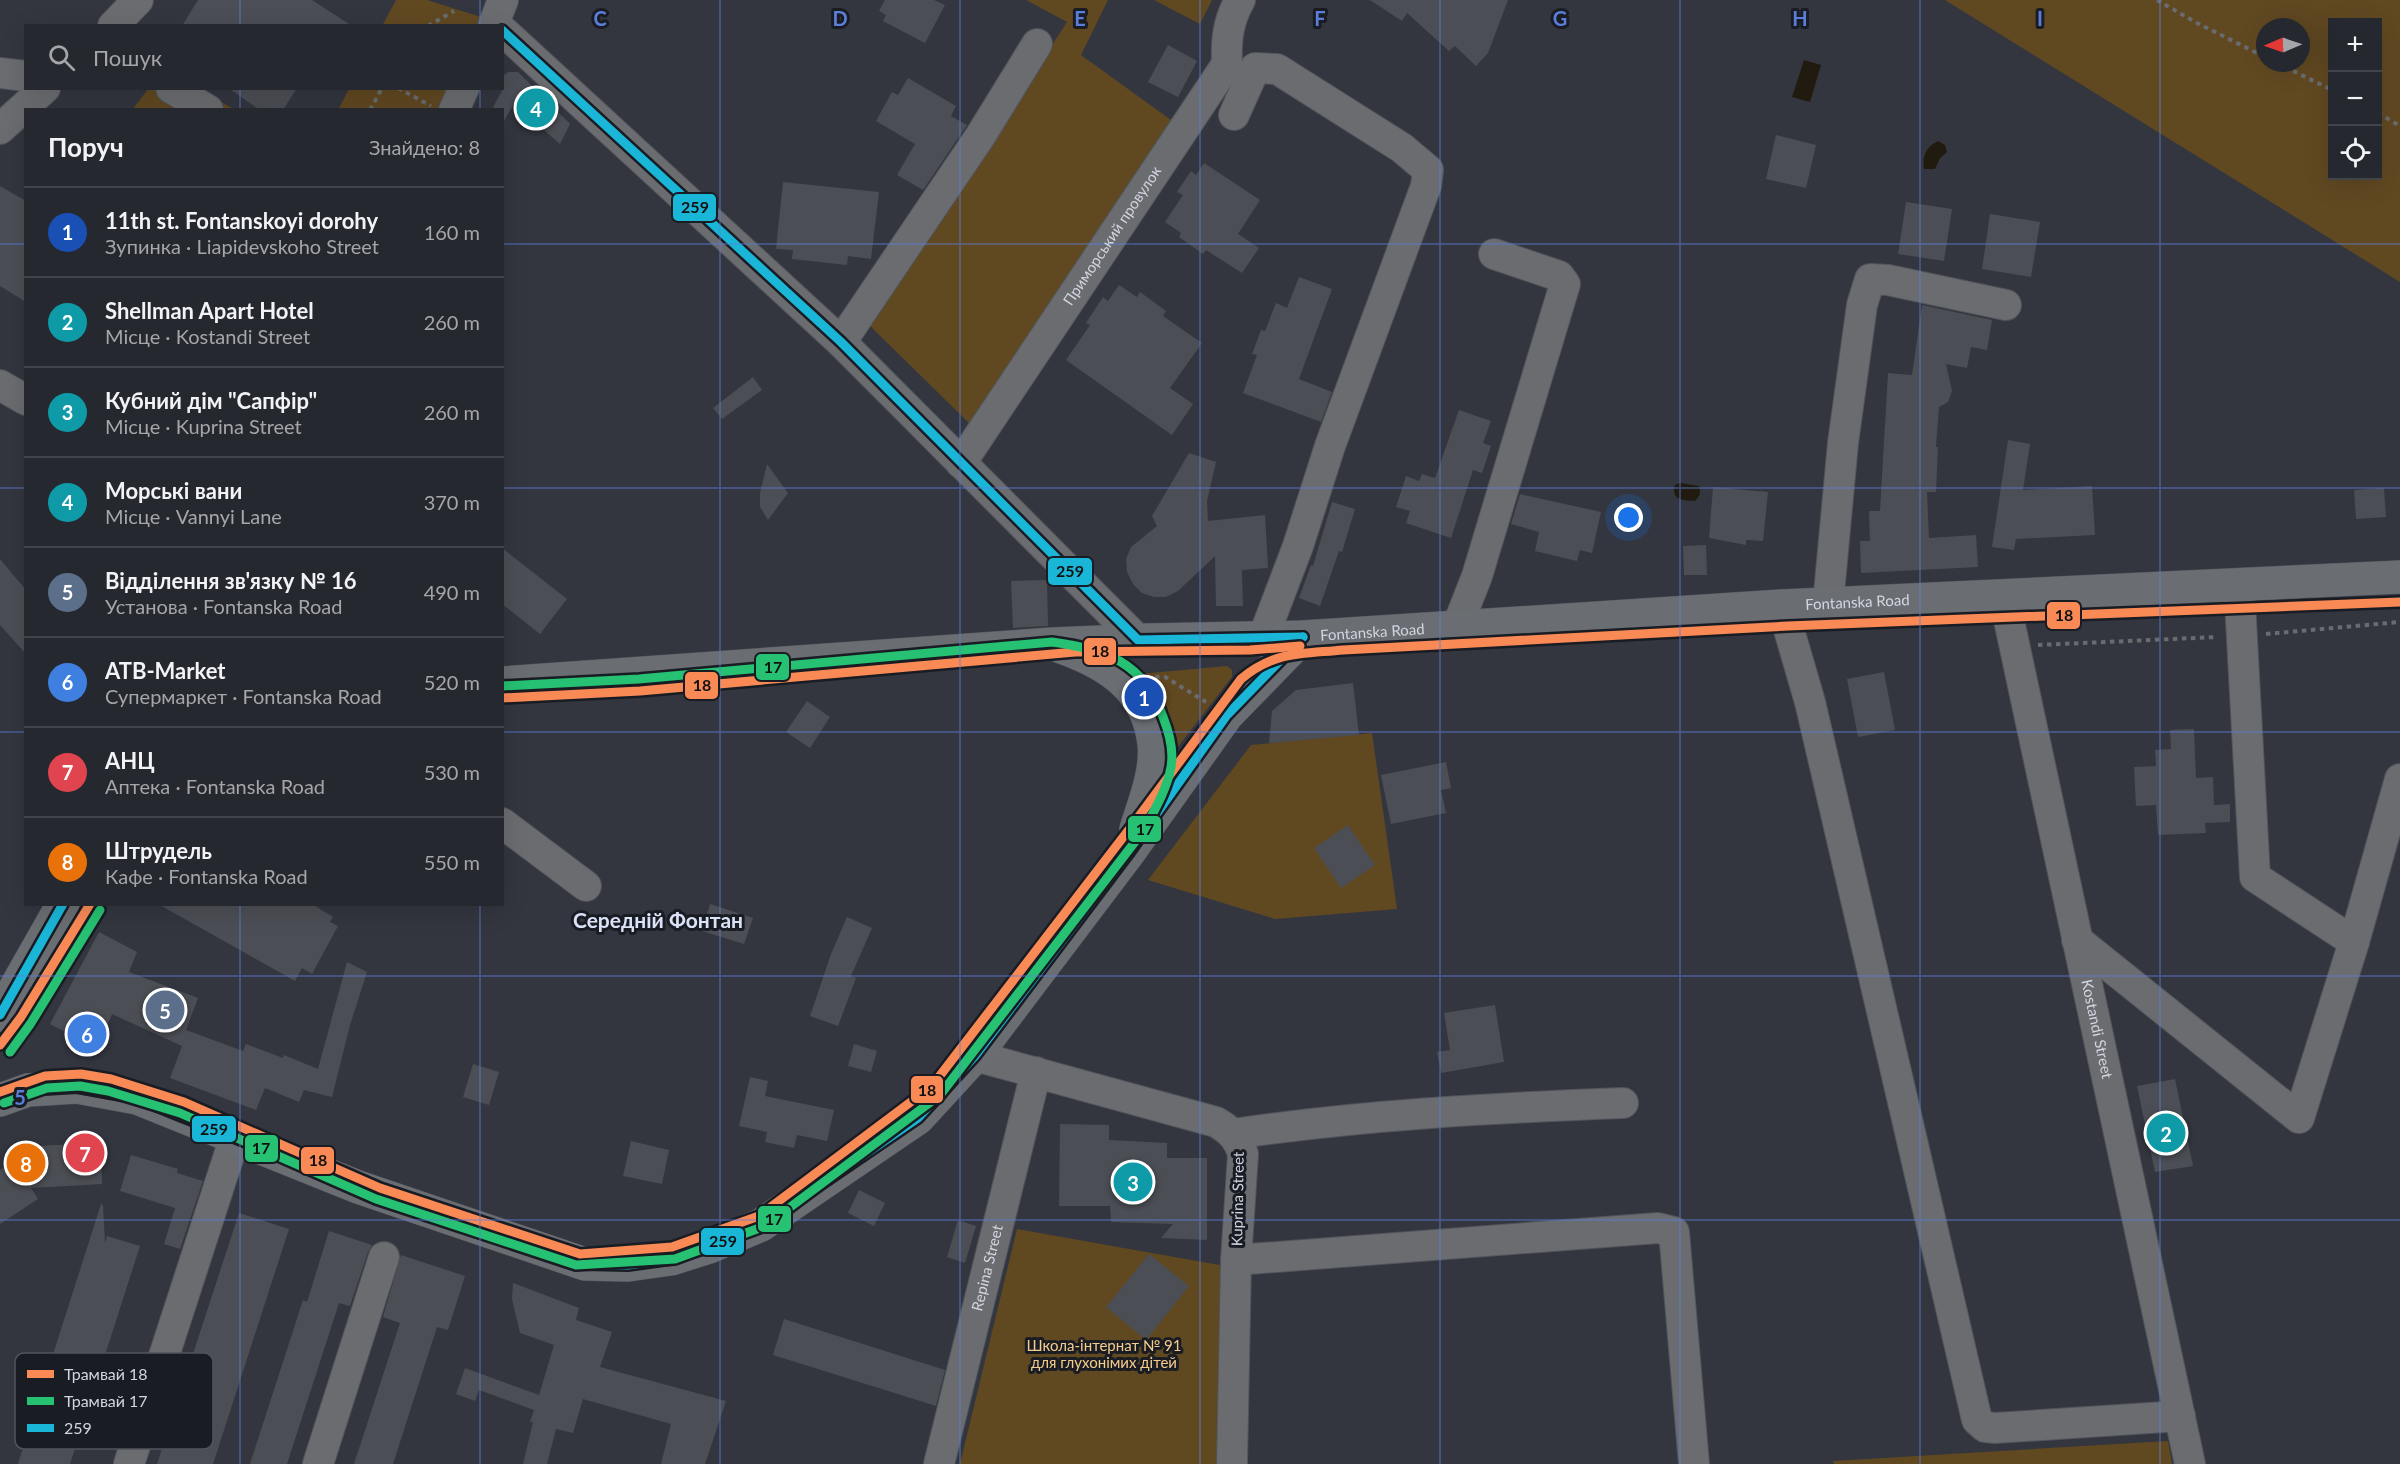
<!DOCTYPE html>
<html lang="uk">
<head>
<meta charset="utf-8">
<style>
	body { margin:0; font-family:Lato,sans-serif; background:#32343b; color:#f1f3f6 }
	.controls { position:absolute; right:18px; top:18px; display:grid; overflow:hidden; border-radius:0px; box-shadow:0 6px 24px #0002 }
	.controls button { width:54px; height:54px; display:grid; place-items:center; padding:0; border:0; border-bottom:2px solid #42444b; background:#26282f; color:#f1f3f6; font:30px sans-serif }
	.compass { position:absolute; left:2256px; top:18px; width:54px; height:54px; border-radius:50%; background:#26282f; box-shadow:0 6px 24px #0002; rotate:268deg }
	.you { position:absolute; left:1629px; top:518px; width:21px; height:21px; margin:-15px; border:4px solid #fff; border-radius:50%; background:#1a73e8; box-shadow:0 0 0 9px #1a73e833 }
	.badge { display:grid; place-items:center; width:39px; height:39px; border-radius:50%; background:#9a9ea8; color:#fff; font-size:20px; font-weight:700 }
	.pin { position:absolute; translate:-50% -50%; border:3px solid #fff; box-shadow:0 2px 6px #0006 }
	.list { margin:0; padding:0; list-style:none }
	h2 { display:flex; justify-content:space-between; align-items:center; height:78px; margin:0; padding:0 24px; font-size:26px }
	h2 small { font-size:20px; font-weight:400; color:#a4a6aa }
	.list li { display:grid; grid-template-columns:39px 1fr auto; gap:18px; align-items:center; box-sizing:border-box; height:90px; padding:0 24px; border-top:2px solid #42444b }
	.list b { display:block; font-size:22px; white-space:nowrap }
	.list p { margin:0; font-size:20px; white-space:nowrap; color:#a4a6aa }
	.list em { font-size:20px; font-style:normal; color:#a4a6aa }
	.icon { flex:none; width:33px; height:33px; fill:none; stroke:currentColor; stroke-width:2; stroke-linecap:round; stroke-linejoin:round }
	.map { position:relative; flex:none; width:2400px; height:1464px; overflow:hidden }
	.search { position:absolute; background:#26282f; box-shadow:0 6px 24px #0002; left:24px; top:24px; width:480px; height:66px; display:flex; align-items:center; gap:15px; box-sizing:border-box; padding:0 21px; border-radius:0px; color:#a4a6aa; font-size:22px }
	.panel { position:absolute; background:#26282f; box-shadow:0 6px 24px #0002; left:24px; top:108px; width:480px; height:798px; border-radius:0px }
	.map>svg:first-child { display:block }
	.green { fill:#604821; fill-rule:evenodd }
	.water { fill:#211a0f }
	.building { fill:#4c4e55 }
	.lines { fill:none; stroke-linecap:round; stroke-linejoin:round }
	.minor-casing { stroke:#50545b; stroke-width:32 }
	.major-casing { stroke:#50545b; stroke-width:34 }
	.path { stroke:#696b6f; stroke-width:4; stroke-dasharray:4.5 4.5; stroke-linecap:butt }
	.minor { stroke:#6a6c6f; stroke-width:30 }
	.major { stroke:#6a6d72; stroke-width:33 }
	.bus-1-casing { stroke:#191c23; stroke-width:14 }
	.bus-1 { stroke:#1ab6d8; stroke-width:9 }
	.tram-1-casing { stroke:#191c23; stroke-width:14 }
	.tram-2-casing { stroke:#191c23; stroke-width:14 }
	.tram-1 { stroke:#f98a56; stroke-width:9 }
	.tram-2 { stroke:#26c172; stroke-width:9 }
	.grid { fill:none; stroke:#5c7edb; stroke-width:1.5; stroke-opacity:0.55 }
	.labels { text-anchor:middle; stroke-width:6; stroke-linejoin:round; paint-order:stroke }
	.street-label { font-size:15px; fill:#d2d6e1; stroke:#191c23 }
	.park-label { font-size:15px; fill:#f6cc8b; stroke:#191c23 }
	.district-label { font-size:21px; font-weight:bold; fill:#dae2f7; stroke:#191c23 }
	.key { fill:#191c23; stroke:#50545c; stroke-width:1.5 }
	.key-label { font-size:16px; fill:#d2d6e1 }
	.grid-label { font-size:20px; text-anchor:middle; font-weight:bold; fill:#5c7edb; stroke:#191c23; stroke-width:6; stroke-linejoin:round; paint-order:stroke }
	.line-badge { stroke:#191c23; stroke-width:2 }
	.pale-badge-label { font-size:16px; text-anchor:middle; font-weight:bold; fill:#111 }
</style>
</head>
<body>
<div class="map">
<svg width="2400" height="1464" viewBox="0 0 2400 1464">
	<rect width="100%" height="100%" fill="#33363f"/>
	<g class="green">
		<path d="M396,0H427L481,17L477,25L382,26Z"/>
		<path d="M1026,0H1108L1081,55L1171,120L971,425L870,326L1067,22Z"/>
		<path d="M1154,0H1212L1200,24Z"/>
		<path d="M1945,0H2400V282ZM2332,22H2378V176H2332ZM2265,27H2301V63H2265Z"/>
		<path d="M149,88L197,89L234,109L132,110Z"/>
		<path d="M349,89H448L439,109L338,110Z"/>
		<path d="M1227,666L1232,670V677L1170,757L1139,674Z"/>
		<path d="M1372,733L1397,909L1275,919L1148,880L1251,745Z"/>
		<path d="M1017,1229L1225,1266L1218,1371L1231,1378L1224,1464H960Z"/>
		<path d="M2168,1441L2172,1464H1834L1833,1461Z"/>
	</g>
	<g class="water">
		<path d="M1804,60L1821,65L1810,102L1792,97Z"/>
		<path d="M1938,141L1945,145L1947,152L1940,158L1935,169H1924C1922,156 1926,147 1938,141Z"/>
		<path d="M1680,483L1699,486C1701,493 1700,496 1695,501C1682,500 1671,500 1675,485Z"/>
	</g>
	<g class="building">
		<path d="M198,0H312L352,26H182Z"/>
		<path d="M885,0H934L945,5L925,43L883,21L886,15L879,11Z"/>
		<path d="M1370,0H1508L1488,53L1476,66L1455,46L1449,51L1407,13L1402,21Z"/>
		<path d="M1168,45L1197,61L1178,97L1148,82Z"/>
		<path d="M508,72H518L570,124L560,144L514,104L502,124V110H495L493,107L502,91V77Z"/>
		<path d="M908,78L956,106L951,116L967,125L923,190L897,175L915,144L876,121L892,92L898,95Z"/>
		<path d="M228,88H297L283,110H260Z"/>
		<path d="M1776,135L1816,145L1806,188L1766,179Z"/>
		<path d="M1204,163L1260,200L1238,234L1259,248L1242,273L1206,250L1203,254L1179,237L1181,233L1165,222L1183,195L1177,192L1191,171L1196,175Z"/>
		<path d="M783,182L879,192L871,259L848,256L847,265L792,259L793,250L776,249Z"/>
		<path d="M0,186L26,201V302L0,286Z"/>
		<path d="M1906,202L1952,209L1944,261L1898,254Z"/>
		<path d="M1990,214L2040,222L2031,277L1982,269Z"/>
		<path d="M1299,277L1332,289L1299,379L1332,392L1321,422L1243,393L1257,355L1252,354L1261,330L1265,331L1276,303L1287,308Z"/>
		<path d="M1119,285L1137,297L1140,292L1166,311L1163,316L1202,343L1170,388L1193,404L1172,435L1066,360L1090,325L1086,323L1103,297L1108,301Z"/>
		<path d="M1922,305L1992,320L1987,350L1971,347L1967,368L1946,364L1952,391L1948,402L1939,407L1936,447H1938L1936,492H1927L1929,538L1976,535L1978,567L1861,573L1860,541H1870L1869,511H1880L1888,373L1912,375Z"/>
		<path d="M753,377L762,390L722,419L713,408Z"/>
		<path d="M1459,410L1491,421L1483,443L1491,446L1482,473L1473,470L1451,538L1406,523L1410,511L1396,507L1406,476L1419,481L1422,474L1435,478Z"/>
		<path d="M2008,440L2030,444L2023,490L2092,486L2095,535L2016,539L2014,550L1992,547Z"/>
		<path d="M1189,453L1216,462L1207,501L1208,521L1265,515L1268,568L1242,570L1243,606H1216L1215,556L1178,591L1166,597H1154L1142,593L1133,584L1127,572L1126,559L1131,547L1157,526L1152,516Z"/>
		<path d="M767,464L788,493L768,520L760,507V493Z"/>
		<path d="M1713,487L1768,492L1763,541L1746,540V545L1709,538Z"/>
		<path d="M2384,488L2386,517L2356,519L2354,490Z"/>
		<path d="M1520,494L1601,512L1592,553L1580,550L1577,561L1535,551L1539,532L1511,524Z"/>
		<path d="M1332,502L1355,509L1342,552L1339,551L1320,606L1299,598L1311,565L1313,566Z"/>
		<path d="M1706,545L1707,575H1684L1683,546Z"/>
		<path d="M502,548L567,599L540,634L502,604Z"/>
		<path d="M0,559L26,590V654L0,625Z"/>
		<path d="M1047,580L1048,626L1013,628L1011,581Z"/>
		<path d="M1884,672L1895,730L1858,737L1847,679Z"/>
		<path d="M1353,683L1359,735L1269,743L1272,711L1296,690Z"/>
		<path d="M807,701L830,717L810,748L786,732Z"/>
		<path d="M2194,729L2196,778L2213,777L2214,805L2230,804V822L2205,823L2206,833L2158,835L2156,805L2136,806L2134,767L2156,766L2155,750L2171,749L2170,730Z"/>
		<path d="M1446,762L1451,788L1441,790L1446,813L1391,824L1381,775Z"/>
		<path d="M1348,825L1375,865L1341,888L1314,848Z"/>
		<path d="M158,904H312L333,917L330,922L338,926L312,974L302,968L295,981Z"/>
		<path d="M710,904L753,918L744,944L702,931Z"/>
		<path d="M847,917L872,928L851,976L856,978L838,1026L810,1016L831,954Z"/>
		<path d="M99,932L137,952L129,972L198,998L186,1030L243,1051L246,1044L283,1058L284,1055L318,1069L347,962L367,972L350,1025L332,1097L304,1090L299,1102L265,1088L256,1110L170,1078L182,1046L112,1014L97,1049L50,1024Z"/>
		<path d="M1495,1005L1504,1062L1441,1073L1437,1052L1450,1050L1444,1013Z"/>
		<path d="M854,1044L877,1051L871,1072L848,1066Z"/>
		<path d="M473,1064L499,1072L489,1105L463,1097Z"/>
		<path d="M750,1077L768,1081L765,1096L834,1110L827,1141L797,1135L794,1148L765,1142L767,1132L739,1126Z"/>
		<path d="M2175,1079L2193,1166L2155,1172L2137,1086Z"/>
		<path d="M1060,1124L1109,1125V1140L1167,1143V1158H1207V1240L1161,1238L1173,1224L1111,1222L1110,1206H1059Z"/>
		<path d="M631,1141L669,1150L662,1184L623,1176Z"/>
		<path d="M101,1143L102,1184L31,1188L38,1199L0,1224V1170L36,1146Z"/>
		<path d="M131,1155L178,1169L177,1173L203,1181L180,1249L164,1244L175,1208L120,1191Z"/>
		<path d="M859,1190L885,1203L874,1226L848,1213Z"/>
		<path d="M101,1204L103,1205L105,1243L107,1236L140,1246L70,1464H18Z"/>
		<path d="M239,1213L289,1229L213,1464H157Z"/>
		<path d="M958,1220L976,1226L965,1263L947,1257Z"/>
		<path d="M329,1231L372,1245L368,1252L350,1306L339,1303L287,1464H250L303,1300L307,1302Z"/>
		<path d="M1149,1254L1189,1286L1146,1340L1106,1307Z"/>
		<path d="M401,1255L465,1276L448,1330L437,1327L393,1464H354L400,1323L383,1317Z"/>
		<path d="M513,1283L579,1308L576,1320L612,1332L600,1367L726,1401L705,1464H661L671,1424L583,1399L573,1433L556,1429L547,1464H523L533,1422H530L534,1410L479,1390L475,1401L456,1394L465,1368L539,1395L554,1345L520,1333L512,1299Z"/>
		<path d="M784,1319L945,1370L936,1406L773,1355Z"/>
	</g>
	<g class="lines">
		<defs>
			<g id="minor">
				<path d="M113,26L138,0"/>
				<path d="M493,26L503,0"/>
				<path d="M502,30L841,342L1138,640"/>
				<path d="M0,73L26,76"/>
				<path d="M171,88L208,110"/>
				<path d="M454,110L464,88"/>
				<path d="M1234,115L1255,68L1277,69L1402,148L1428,170L1426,186L1330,446L1298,546L1263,638"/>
				<path d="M0,129L45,88"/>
				<path d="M841,342L981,135L1037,44"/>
				<path d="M0,385L26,400"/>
				<path id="s1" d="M961,463L1227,64C1226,40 1228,21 1240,0"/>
				<path d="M2239,584L2255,877L2354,942L2400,779"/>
				<path id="s2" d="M2004,597L2190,1464"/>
				<path d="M1828,604L1843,443L1862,305L1870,279L1888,280L2006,305"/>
				<path d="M1782,606L1810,702L1977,1420L1985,1427L1995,1428L2180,1416"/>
				<path d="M1457,627L1477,576L1565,284L1559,276L1494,254"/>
				<path d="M502,823L586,886"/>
				<path d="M2077,940L2299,1118L2354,942"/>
				<path d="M975,1056L1216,1122C1230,1130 1238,1138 1243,1154L1236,1260L1232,1464"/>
				<path d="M1233,1134C1362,1115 1493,1108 1623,1103"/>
				<path d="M1236,1260L1658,1228L1674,1232L1694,1464"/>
				<path d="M129,1464L235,1137"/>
				<path d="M318,1464L384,1257"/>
				<path id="s3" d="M939,1464L1036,1072"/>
			</g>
			<g id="major">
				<path d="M1061,647C1109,664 1148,689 1154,744C1157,772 1144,803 1136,829"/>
				<path id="s4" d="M502,683L1053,644L1148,640L1303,637L1782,606L2400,577"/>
				<path d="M0,1015L63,904"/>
				<path d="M0,1100L28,1090L77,1087L137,1098L358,1187L585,1264L628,1265L671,1259L709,1247L761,1225L918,1118L975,1056L1130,851L1227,715L1303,637"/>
			</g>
		</defs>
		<use href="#minor" class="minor-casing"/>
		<use href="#major" class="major-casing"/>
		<g class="path">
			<path d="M2157,0L2197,23L2265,57"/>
			<path d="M428,26L454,11"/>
			<path d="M2277,63L2332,90"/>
			<path d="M398,88L431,106"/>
			<path d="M370,110L382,88"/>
			<path d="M2378,113L2400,126"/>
			<path d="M2266,634L2400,622"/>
			<path d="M2038,645L2217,637"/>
			<path d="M1155,677H1165L1206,702"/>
		</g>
		<use href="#minor" class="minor"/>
		<use href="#major" class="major"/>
		<defs>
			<g id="bus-1">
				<path d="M502,30L841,342L1138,640L1303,637"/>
				<path d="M0,1015L63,904"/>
				<path d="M0,1100L28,1090L77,1087L137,1098L358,1187L585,1264L628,1265L671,1259L709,1247L761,1225L918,1118L975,1056L1130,851L1227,715L1303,637"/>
			</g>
		</defs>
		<use href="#bus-1" class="bus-1-casing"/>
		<use href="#bus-1" class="bus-1"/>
		<defs>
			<g id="tram-1">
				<path d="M502,698L640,691L1075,652L1250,650L1300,646"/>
				<path d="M0,1045L21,1017L90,904"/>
				<path d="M0,1092L45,1076L81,1074L111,1079L184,1102L380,1188L580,1254L672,1247L759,1216L932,1086L1134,823L1241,679C1274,651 1302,654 1343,650L1788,626L2400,602"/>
			</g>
			<g id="tram-2">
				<path d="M10,1052L31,1023L100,910"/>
				<path d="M4,1103L47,1088L80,1086L108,1091L180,1113L376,1199L576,1265L675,1259L765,1226L940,1095L1144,830C1154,811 1167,789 1171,767C1174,750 1169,732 1163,717C1144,662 1105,649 1052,642L639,679L502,686"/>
			</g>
		</defs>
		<use href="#tram-1" class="tram-1-casing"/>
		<use href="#tram-2" class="tram-2-casing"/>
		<use href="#tram-1" class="tram-1"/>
		<use href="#tram-2" class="tram-2"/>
	</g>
	<path class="grid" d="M240,0V26M480,0V26M720,0V1464M960,0V1464M1200,0V1464M1440,0V1464M1680,0V1464M1920,0V1464M2160,0V1464M240,88V110M480,88V110M0,244H26M502,244H2400M0,488H26M502,488H2400M0,732H26M502,732H2400M240,904V1464M480,904V1464M0,976H2400M0,1220H2400"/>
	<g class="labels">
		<g class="street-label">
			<text dy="5" stroke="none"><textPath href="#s1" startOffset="273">Приморський провулок</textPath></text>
			<text dy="5" stroke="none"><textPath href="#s4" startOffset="1358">Fontanska Road</textPath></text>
			<text dy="5" stroke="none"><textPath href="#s4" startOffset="872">Fontanska Road</textPath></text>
			<text dy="5" stroke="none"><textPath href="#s2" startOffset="442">Kostandi Street</textPath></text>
			<text transform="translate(1238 1199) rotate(-89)" y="5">Kuprina Street</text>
			<text dy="5" stroke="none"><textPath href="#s3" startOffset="202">Repina Street</textPath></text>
		</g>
		<g class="park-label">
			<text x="1104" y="1351">Школа-інтернат № 91<tspan x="1104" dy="17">для глухонімих дітей</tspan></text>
		</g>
		<g class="district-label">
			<text x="658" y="928">Середній Фонтан</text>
		</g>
	</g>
	<rect x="15" y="1353" width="198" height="96" rx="9" class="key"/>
	<rect x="27" y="1370" width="27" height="8" fill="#f98a56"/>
	<rect x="27" y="1397" width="27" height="8" fill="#26c172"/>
	<rect x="27" y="1424" width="27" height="8" fill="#1ab6d8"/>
	<g class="key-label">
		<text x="64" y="1380">Трамвай 18</text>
		<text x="64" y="1407">Трамвай 17</text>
		<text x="64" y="1434">259</text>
	</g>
	<g class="grid-label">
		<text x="600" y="26">C</text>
		<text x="840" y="26">D</text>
		<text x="1080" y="26">E</text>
		<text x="1320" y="26">F</text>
		<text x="1560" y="26">G</text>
		<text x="1800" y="26">H</text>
		<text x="2040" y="26">I</text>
		<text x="20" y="1105">5</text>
	</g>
	<g class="line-badge">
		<rect x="672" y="193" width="45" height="29" rx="6" fill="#1ab6d8"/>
		<rect x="1047" y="557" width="46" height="29" rx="6" fill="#1ab6d8"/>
		<rect x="2046" y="601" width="35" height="29" rx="6" fill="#f98a56"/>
		<rect x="1083" y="637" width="34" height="29" rx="6" fill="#f98a56"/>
		<rect x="755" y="653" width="35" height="28" rx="6" fill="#26c172"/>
		<rect x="684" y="671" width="35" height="29" rx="6" fill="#f98a56"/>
		<rect x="1127" y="815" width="35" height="28" rx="6" fill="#26c172"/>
		<rect x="910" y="1075" width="34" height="29" rx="6" fill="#f98a56"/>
		<rect x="191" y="1115" width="46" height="28" rx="6" fill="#1ab6d8"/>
		<rect x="244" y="1134" width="35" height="29" rx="6" fill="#26c172"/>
		<rect x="300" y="1146" width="35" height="29" rx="6" fill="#f98a56"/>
		<rect x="757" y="1205" width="35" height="28" rx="6" fill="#26c172"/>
		<rect x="700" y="1227" width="45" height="29" rx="6" fill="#1ab6d8"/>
	</g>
	<g class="pale-badge-label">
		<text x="695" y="213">259</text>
		<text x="1070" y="577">259</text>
		<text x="2064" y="621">18</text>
		<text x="1100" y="657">18</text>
		<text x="773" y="673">17</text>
		<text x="702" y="691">18</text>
		<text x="1145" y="835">17</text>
		<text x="927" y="1096">18</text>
		<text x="214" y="1135">259</text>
		<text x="261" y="1154">17</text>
		<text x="318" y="1166">18</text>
		<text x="774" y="1225">17</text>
		<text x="723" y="1247">259</text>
	</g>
</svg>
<div class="controls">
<button>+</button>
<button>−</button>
<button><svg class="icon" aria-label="locate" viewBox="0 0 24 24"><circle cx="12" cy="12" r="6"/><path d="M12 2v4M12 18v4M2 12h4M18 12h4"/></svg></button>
</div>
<svg class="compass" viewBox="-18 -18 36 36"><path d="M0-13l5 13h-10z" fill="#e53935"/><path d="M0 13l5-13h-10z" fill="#a4a6aa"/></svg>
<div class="you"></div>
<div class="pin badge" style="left:1144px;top:697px;background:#1a4fb4">1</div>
<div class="pin badge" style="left:2166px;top:1133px;background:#0f9aa8">2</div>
<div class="pin badge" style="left:1133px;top:1182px;background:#0f9aa8">3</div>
<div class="pin badge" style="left:536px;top:108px;background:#0f9aa8">4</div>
<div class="pin badge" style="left:165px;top:1010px;background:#5c6f8a">5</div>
<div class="pin badge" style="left:87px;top:1034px;background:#3f7fe0">6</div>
<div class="pin badge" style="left:85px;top:1153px;background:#e0444e">7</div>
<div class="pin badge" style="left:26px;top:1163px;background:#e8710a">8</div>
<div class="search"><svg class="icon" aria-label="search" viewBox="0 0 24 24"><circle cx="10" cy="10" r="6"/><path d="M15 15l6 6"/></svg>Пошук</div>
<section class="panel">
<h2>Поруч<small>Знайдено: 8</small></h2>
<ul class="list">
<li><span class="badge" style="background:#1a4fb4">1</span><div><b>11th st. Fontanskoyi dorohy</b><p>Зупинка · Liapidevskoho Street</p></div><em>160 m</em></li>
<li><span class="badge" style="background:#0f9aa8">2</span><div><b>Shellman Apart Hotel</b><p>Місце · Kostandi Street</p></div><em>260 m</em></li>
<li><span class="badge" style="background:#0f9aa8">3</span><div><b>Кубний дім &quot;Сапфір&quot;</b><p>Місце · Kuprina Street</p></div><em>260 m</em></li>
<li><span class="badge" style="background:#0f9aa8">4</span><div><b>Морські вани</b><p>Місце · Vannyi Lane</p></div><em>370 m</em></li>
<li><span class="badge" style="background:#5c6f8a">5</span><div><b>Відділення зв'язку № 16</b><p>Установа · Fontanska Road</p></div><em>490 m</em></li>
<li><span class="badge" style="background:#3f7fe0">6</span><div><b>ATB-Market</b><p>Супермаркет · Fontanska Road</p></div><em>520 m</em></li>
<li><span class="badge" style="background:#e0444e">7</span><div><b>АНЦ</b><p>Аптека · Fontanska Road</p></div><em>530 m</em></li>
<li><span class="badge" style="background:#e8710a">8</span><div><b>Штрудель</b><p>Кафе · Fontanska Road</p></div><em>550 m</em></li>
</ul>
</section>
</div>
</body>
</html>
